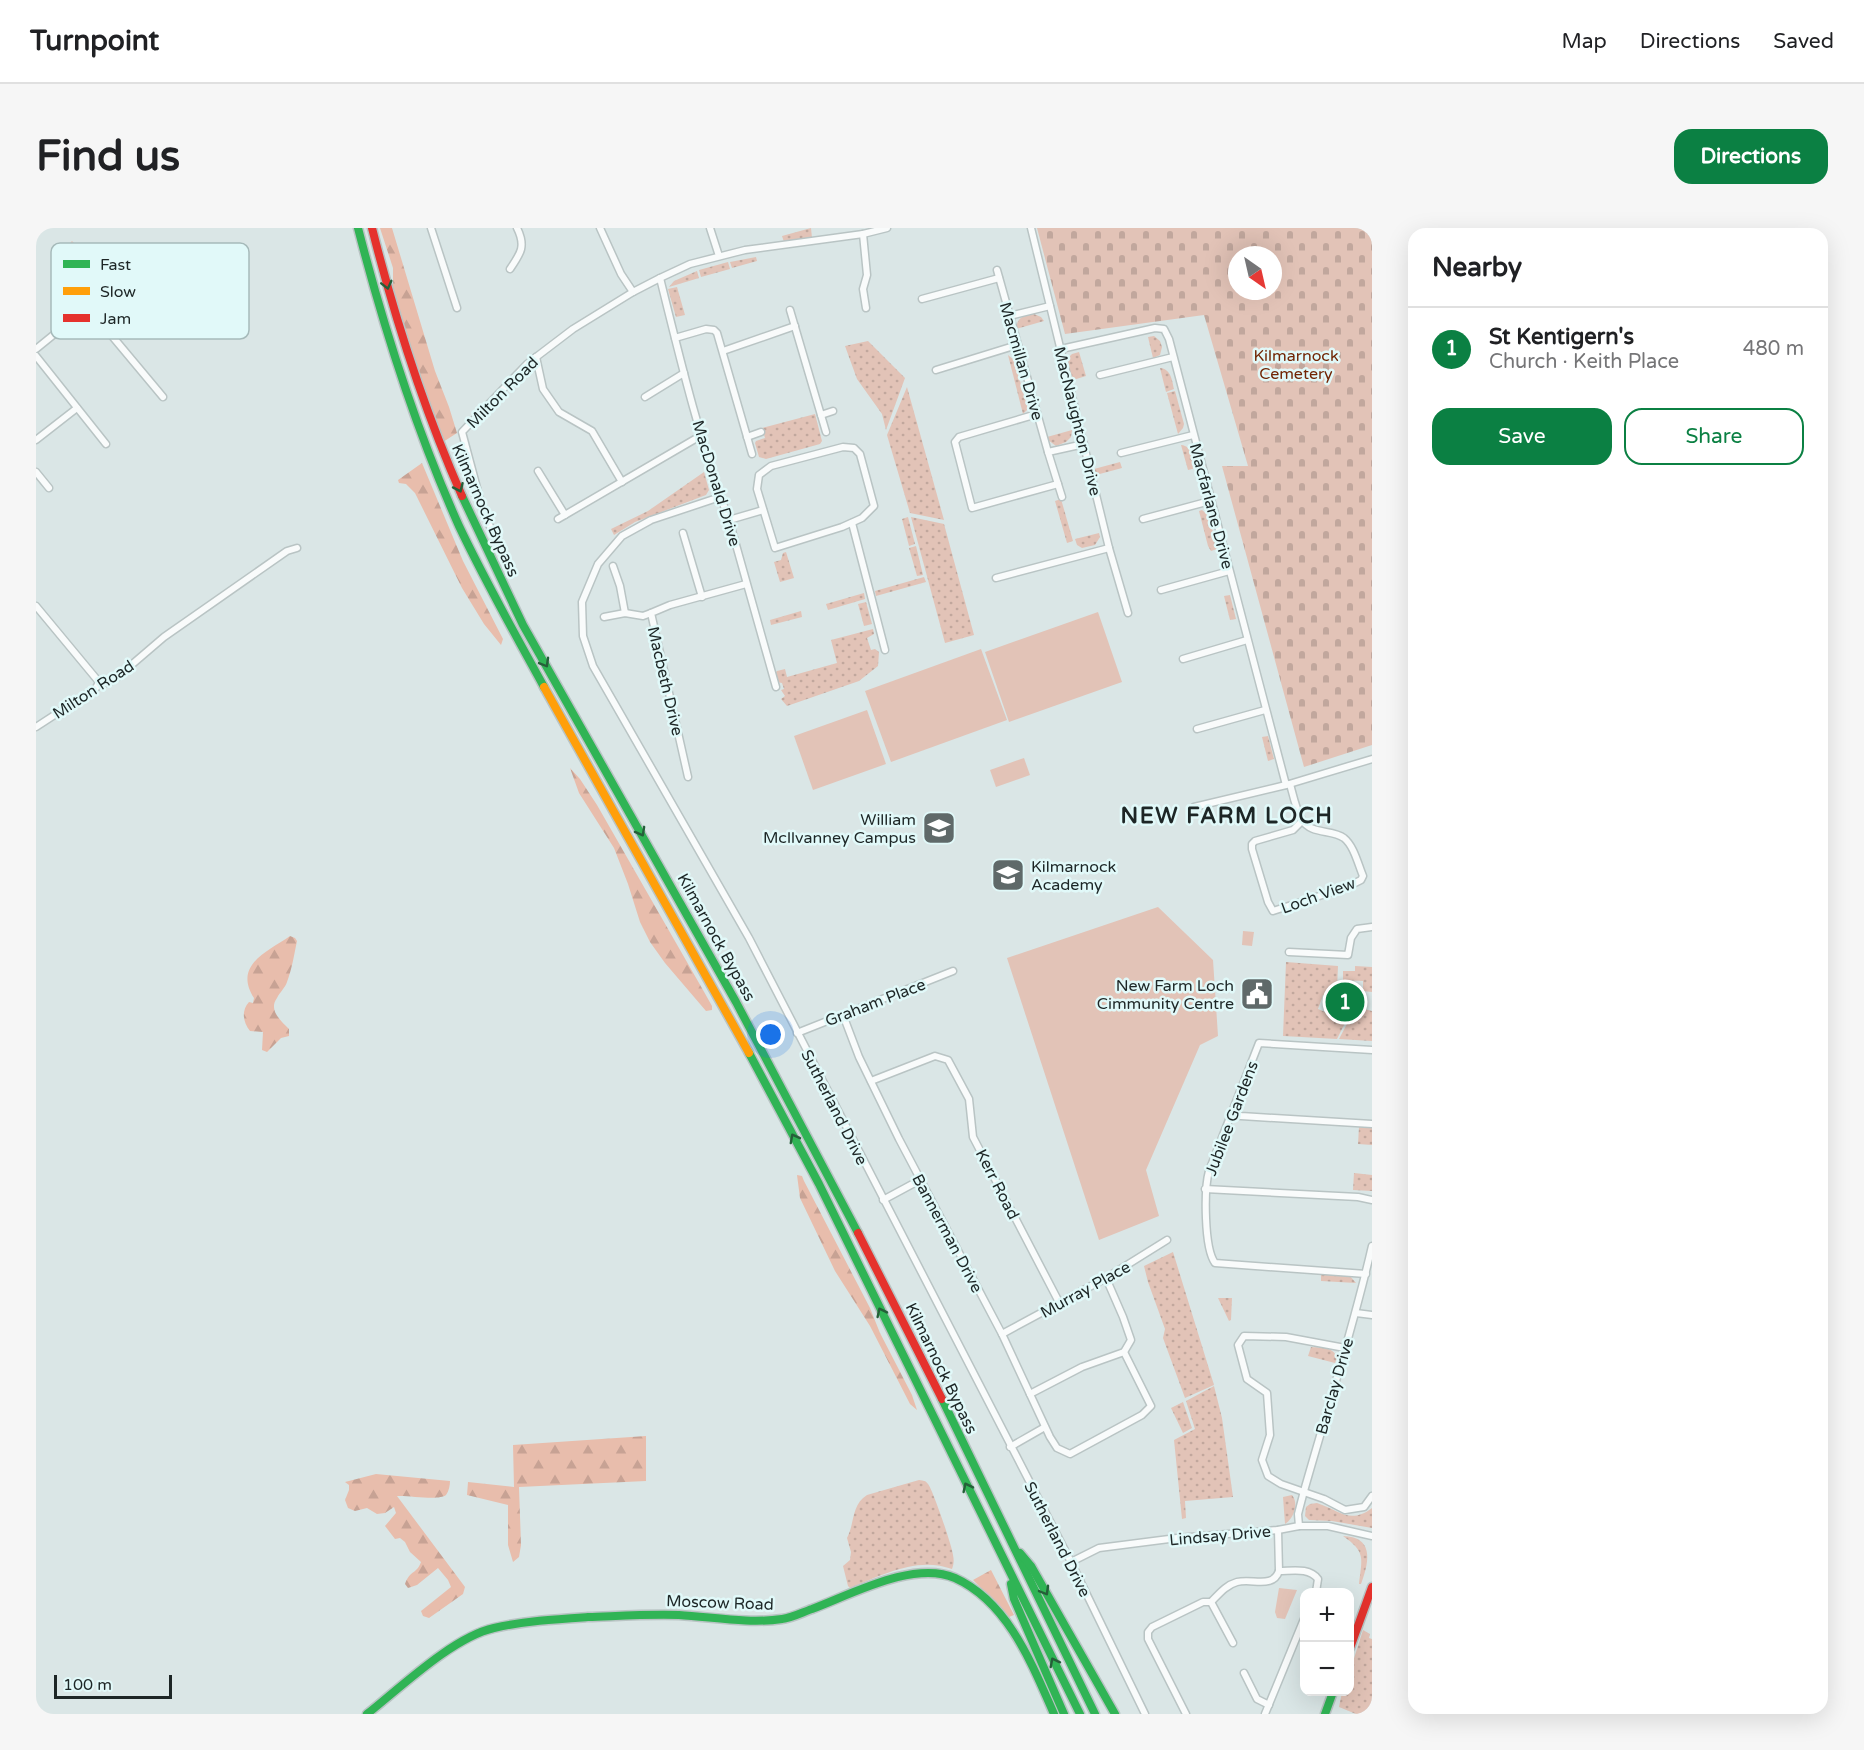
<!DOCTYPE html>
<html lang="en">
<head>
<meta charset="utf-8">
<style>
	body { margin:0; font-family:"Varela Round",sans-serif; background:#f6f6f6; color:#202124 }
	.controls { position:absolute; right:18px; bottom:18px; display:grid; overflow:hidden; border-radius:12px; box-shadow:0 6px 24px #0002 }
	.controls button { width:54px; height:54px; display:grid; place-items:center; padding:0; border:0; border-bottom:2px solid #e0e0e0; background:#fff; color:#202124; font:30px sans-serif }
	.compass { position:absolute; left:1192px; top:18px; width:54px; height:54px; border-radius:50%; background:#fff; box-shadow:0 6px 24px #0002; rotate:146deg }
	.scale { position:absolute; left:18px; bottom:15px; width:118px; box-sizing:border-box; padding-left:6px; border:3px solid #1d2626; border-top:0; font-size:16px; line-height:21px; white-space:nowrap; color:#1d2626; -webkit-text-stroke:4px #e1f9f9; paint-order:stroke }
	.you { position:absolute; left:735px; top:807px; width:21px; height:21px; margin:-15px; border:4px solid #fff; border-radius:50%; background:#1a73e8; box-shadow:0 0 0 9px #1a73e833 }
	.badge { display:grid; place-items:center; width:39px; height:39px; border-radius:50%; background:#0b8043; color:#fff; font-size:20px; font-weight:700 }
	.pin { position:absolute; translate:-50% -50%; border:3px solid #fff; box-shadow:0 2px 6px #0006 }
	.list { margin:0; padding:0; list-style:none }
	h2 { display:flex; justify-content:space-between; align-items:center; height:78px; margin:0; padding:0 24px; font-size:26px }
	h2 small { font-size:20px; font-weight:400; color:#757577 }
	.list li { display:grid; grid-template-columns:39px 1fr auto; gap:18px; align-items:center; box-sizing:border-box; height:84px; padding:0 24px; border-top:2px solid #e0e0e0 }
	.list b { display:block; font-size:22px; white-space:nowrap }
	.list p { margin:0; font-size:20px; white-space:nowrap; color:#757577 }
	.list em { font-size:20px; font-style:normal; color:#757577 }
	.actions { display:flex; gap:12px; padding:18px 24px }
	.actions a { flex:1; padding:14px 0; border:2px solid #0b8043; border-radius:18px; text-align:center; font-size:21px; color:#0b8043 }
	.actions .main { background:#0b8043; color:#fff }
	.map { position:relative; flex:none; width:1336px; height:1486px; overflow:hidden; border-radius:18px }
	header { display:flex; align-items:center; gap:36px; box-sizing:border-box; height:84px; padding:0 30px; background:#fff; border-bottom:2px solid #e0e0e0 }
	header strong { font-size:28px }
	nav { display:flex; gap:33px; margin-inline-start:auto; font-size:21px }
	.intro { display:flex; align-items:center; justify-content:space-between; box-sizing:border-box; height:144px; padding:0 36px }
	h1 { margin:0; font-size:42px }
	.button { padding:15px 27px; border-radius:18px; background:#0b8043; color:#fff; font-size:21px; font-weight:700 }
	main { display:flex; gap:36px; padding:0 36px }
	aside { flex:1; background:#fff; border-radius:18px; box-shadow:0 6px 24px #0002 }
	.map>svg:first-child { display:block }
	.grass { fill:url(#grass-dots) }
	.forest { fill:url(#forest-firs) }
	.cemetery { fill:url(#cemetery-stones); fill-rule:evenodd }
	.park { fill:#e2c3b7 }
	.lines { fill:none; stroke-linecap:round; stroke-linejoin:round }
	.street-casing { stroke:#b9c4c4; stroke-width:9 }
	.fast-casing { stroke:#b9c4c4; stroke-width:11 }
	.slow-casing { stroke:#b9c4c4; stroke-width:11 }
	.jam-casing { stroke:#b9c4c4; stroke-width:11 }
	.street { stroke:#f9fbfb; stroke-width:6 }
	.fast { stroke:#30b455; stroke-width:8 }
	.slow { stroke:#ff9f0a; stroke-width:8 }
	.jam { stroke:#e5322d; stroke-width:8 }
	.oneway { stroke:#255f39 }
	.labels { text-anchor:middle; stroke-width:5; stroke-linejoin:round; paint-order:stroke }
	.park-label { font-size:16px; fill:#712504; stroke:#e1f9f9 }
	.street-label { font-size:16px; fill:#1d2626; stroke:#e1f9f9 }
	.poi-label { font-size:16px; fill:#1d2626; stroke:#e1f9f9; text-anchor:end }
	.district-label { font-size:22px; font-weight:bold; letter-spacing:1.5px; fill:#1d2626; stroke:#e1f9f9 }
	.key { fill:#e1f9f9; stroke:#a6baba; stroke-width:1.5 }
	.key-label { font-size:16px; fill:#1d2626 }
</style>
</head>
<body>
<header>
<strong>Turnpoint</strong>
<nav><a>Map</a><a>Directions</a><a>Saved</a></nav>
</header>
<div class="intro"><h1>Find us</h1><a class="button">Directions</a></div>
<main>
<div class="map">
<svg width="1336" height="1486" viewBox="0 0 1336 1486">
	<defs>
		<pattern id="grass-dots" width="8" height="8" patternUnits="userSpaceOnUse" patternTransform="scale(1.5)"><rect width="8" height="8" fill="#e2c3b7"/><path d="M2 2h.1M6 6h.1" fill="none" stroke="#c1a79d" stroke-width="1.8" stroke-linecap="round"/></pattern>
		<pattern id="forest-firs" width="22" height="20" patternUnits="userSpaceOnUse" patternTransform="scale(1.5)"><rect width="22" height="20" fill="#e8bdac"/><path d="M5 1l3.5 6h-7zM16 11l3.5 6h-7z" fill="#c7a294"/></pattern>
		<pattern id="cemetery-stones" width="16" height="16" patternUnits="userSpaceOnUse" patternTransform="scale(1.5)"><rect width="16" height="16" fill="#e2c3b7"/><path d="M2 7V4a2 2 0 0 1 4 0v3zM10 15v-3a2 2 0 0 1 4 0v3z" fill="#c1a79d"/></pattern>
	</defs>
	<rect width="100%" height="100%" fill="#dae6e6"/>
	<g class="grass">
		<path d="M775,0L776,10L748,14L746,8Z"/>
		<path d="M36,13L67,44L46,63L38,58L25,40L28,37L21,28Z"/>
		<path d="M720,29L721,33L696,40L694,34Z"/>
		<path d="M692,34L694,41L665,49L663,42Z"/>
		<path d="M661,43L663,50L633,59L638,53Z"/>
		<path d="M641,59L649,87L640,89L632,61Z"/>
		<path d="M998,86L1005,89L1008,93L980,101C981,89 988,87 998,86Z"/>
		<path d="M1118,108L1124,113L1126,119L1124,127L1117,130L1112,109Z"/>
		<path d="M832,113L869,150L850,202L846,186L821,151L809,118Z"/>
		<path d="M1043,124L1050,148L1034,153L1031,131L1036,126Z"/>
		<path d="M972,127L978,132L991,178V182L987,186Z"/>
		<path d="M1124,140C1135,141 1136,152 1138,161L1130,164Z"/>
		<path d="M871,159L908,292L874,285L851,207Z"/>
		<path d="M1139,163L1148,196L1147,200L1142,206L1131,165Z"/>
		<path d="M779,186L786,213L784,216L730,231L723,229L719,215L720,213L729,210L726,200Z"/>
		<path d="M1036,202L1035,209L1030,214L1020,218L1012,212L1011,209Z"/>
		<path d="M1145,217C1157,218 1157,231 1160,240L1152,242Z"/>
		<path d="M1084,234L1086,240L1060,247L1058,241Z"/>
		<path d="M668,244L673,262L670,267L599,294L578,307L575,301L612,283Z"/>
		<path d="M1025,271L1037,313L1031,315L1019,273Z"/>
		<path d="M1166,282L1173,288L1181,321L1175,323L1172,318L1163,283Z"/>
		<path d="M872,289L879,316L873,318L866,291Z"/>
		<path d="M875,289L908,296L938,407L909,415Z"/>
		<path d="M1063,305L1064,309L1059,317L1046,320L1041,317L1039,311Z"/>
		<path d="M880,318L887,347L881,348L873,320Z"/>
		<path d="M750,324L758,350L744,354L738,334L745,332L747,325Z"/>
		<path d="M888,349L890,354L840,368L839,363Z"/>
		<path d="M828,365L829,371L792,382L790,376Z"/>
		<path d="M1194,367L1200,391L1194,392L1188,368Z"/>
		<path d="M830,374L836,396L828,398L822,376Z"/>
		<path d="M765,383L766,389L735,397L734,392Z"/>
		<path d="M837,401L838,406L831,410L835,422L839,421L843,424L842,438L823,453L751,478L745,471L749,468L745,462L748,461L746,455L741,454L738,446L741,443L749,441L751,449L801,435L795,412Z"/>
		<path d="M1232,508L1238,531L1232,533L1226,509Z"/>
		<path d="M1250,734L1302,738L1301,760L1294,759L1290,768L1287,767L1282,781L1310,793L1301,811L1247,808Z"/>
		<path d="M1319,738L1336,739V764L1327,763V753L1307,752V743H1319Z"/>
		<path d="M1324,780L1336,783V813L1303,811L1312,794L1317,796Z"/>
		<path d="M1323,899L1336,900V917L1322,916Z"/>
		<path d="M1318,945L1336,947V963L1317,962Z"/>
		<path d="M1137,1024L1178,1157L1149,1170L1127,1110L1129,1101L1112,1054L1108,1038Z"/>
		<path d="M1285,1046L1314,1048L1320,1055L1285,1053Z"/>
		<path d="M1182,1070H1196L1195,1092L1193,1093Z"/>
		<path d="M1275,1119C1285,1120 1296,1118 1301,1129L1299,1135L1272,1128Z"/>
		<path d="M1178,1158L1186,1190L1197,1269L1149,1273L1150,1290L1146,1291L1138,1212L1159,1201L1150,1173Z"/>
		<path d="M1147,1174L1156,1200L1147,1205L1135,1180Z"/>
		<path d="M883,1252C888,1253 889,1252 892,1256C897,1262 916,1318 917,1327C918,1332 918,1336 916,1341C882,1328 846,1347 814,1360L812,1358L807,1338L814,1332L815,1324L811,1310C819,1295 815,1277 831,1267Z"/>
		<path d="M1256,1267C1263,1276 1258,1290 1249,1296L1247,1269Z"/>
		<path d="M1281,1275C1303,1282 1314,1297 1336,1280V1300L1296,1293L1273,1292L1269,1288L1270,1279L1274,1276Z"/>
		<path d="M1307,1308C1336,1309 1335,1330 1325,1356H1323C1326,1330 1330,1324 1307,1308Z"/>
		<path d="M1327,1402L1334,1406L1333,1410L1336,1411V1486H1320L1303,1479L1306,1464H1314V1443Z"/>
	</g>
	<g class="forest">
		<path d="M344,0H356L399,143L413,179L421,205L407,214L357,69V40Z"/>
		<path d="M386,235L427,333L467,411L465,417L448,396L426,360L379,265L370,256L363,255L362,252Z"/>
		<path d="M534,540L544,551L561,577L667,762L676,778V782L670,783L629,735L614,714L604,694L592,656L578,620L543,565Z"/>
		<path d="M254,708L259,710L261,713C258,727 256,741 251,754C249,760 244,764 241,770C232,782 245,793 253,801V808L245,810L231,824L226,822L227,804L214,803C207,794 205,783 213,774L217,775L218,770C197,737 231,724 254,708Z"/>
		<path d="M761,947L766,948L768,953L834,1080L844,1105L876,1167L881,1182L874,1176L834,1098L799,1043L764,970Z"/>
		<path d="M610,1208V1253L483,1259L485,1317L483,1329L477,1334L472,1317V1277L431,1267L432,1254L478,1259L477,1217Z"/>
		<path d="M340,1246L414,1253C414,1257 413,1263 410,1267C403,1273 372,1267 361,1268L429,1359L427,1366L393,1390L387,1388L385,1383L415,1359L412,1352L402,1340L381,1357L372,1360L369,1356C374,1342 381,1346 385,1334L374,1324L369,1314L364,1310L359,1311L349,1298L360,1285L358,1279L349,1285L341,1286L331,1280L319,1283L312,1280L309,1272L313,1262V1257L309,1254Z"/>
		<path d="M955,1342L978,1387L973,1389L968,1386L955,1370L937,1352Z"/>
	</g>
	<path class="cemetery" d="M1001,0H1336V517L1268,539L1186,238H1212L1168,87L1029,106ZM1201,27H1237V63H1201Z"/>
	<g class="park">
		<path d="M1062,384L1086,454L973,494L949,424Z"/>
		<path d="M945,421L971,492L855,534L829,463Z"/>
		<path d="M831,482L850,536L777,562L758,508Z"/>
		<path d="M988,530L994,547L960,559L954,542Z"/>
		<path d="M1122,679L1177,732L1182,808L1164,817L1110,942L1123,988L1063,1012L971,730Z"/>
		<path d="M1207,703L1218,704L1216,718L1206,717Z"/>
		<path d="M1243,1360L1261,1362L1249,1391L1241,1390L1239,1384Z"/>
	</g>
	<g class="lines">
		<defs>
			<g id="street">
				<path d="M395,0L421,80"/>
				<path d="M564,0L585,46L597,64"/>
				<path d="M674,0L683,28"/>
				<path d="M995,0L1073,320L1092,385"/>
				<path d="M827,6L831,47L827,61L830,80"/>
				<path d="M474,41C485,25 490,18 481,0"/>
				<path d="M961,42L1012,224"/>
				<path d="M624,50C644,131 664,214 693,292L740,459"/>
				<path d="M886,71L963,50"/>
				<path d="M754,82L790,204"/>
				<path d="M973,88L1014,78"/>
				<path d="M639,110L670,101L678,102L681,105L716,226"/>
				<path d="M0,121L48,82L56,84L127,169"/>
				<path d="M1025,121L1119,100L1128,101L1133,111L1250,557"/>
				<path d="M687,123L759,98"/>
				<path d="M0,128L70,216"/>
				<path d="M500,129L507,161L523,184L556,203L586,254"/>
				<path d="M900,142L981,117"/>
				<path d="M1064,147L1137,129"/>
				<path d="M609,169L648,145"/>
				<path d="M1001,186L923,209L919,214L936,280L1022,256"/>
				<path d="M785,187L797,183"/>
				<path d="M711,209L725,204"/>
				<path d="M0,212L41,180"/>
				<path d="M807,219L818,220L824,226L838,278L826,290L806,299L739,320L721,261L723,247L735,238Z"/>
				<path d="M1085,225L1157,207"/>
				<path d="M502,243L529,287"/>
				<path d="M0,244L13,260"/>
				<path d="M684,269L615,292L586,308L562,336L546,374L547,408L557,438L713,710L1035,1334L1109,1486"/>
				<path d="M1026,269L1012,224L1048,216"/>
				<path d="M522,291L666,207"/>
				<path d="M1107,291L1174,273"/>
				<path d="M693,292L727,282"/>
				<path d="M816,295L849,422"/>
				<path d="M647,305L666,369"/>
				<path d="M577,338L584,358L589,385"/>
				<path d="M474,340L448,286L426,204L491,136L537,101L597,64L624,50L654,36L709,22L827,6L851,0"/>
				<path d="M960,350L1073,320"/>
				<path d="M1125,362L1193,343"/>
				<path d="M0,378L63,454"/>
				<path d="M568,389L589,385L607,388L615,385"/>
				<path d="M1147,431L1211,412"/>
				<path d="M63,454L71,455L79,451L128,409L251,323L261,320"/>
				<path d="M0,499L60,460L63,454"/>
				<path d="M1161,501L1229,482"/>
				<path d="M652,549L615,385L634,377L710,356"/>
				<path d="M1254,556C1257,567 1260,582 1266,592C1275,607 1296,601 1308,610C1318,618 1322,636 1327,648L1325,652L1311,659L1237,683L1232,674L1216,621V616L1219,613L1257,602L1266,593"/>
				<path d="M1158,579L1250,557L1336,531"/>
				<path d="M1253,724L1312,727L1315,710L1321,701L1336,699"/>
				<path d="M807,787L823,829L863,911L966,1106L1014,1209L1021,1220L1034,1226L1106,1187L1115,1178L1088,1124"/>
				<path d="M761,805L917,743"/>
				<path d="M835,853L899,828L912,832L933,871L937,909L1024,1076"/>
				<path d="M1196,886L1205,888L1336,896"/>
				<path d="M1169,961L1322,969L1336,972"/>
				<path d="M847,972L884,952"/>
				<path d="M1330,1046L1179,1035C1168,1020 1168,961 1173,943L1223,815L1336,822"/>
				<path d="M1320,1085L1336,1087"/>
				<path d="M966,1106L1070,1050L1131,1012"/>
				<path d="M1309,1120L1250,1109L1208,1108L1202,1117L1211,1151L1231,1165L1234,1207L1226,1232L1232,1248L1245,1256L1288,1271L1309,1282L1328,1279L1336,1268"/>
				<path d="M994,1166L1046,1139L1088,1124L1095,1112L1087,1089L1070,1050"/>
				<path d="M974,1219L1009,1199"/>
				<path d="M1263,1298L1262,1286L1268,1263C1291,1182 1317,1101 1336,1018"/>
				<path d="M1242,1302L1243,1343C1256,1343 1273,1339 1282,1351L1280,1364"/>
				<path d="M1035,1334L1063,1320L1141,1310L1242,1302L1263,1298H1292L1336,1308"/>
				<path d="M1175,1374C1183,1366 1190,1357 1201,1354C1216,1350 1237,1361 1243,1343"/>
				<path d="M1175,1374L1197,1415"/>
				<path d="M1208,1445L1221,1471L1233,1477"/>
				<path d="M1150,1486L1112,1411V1404L1116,1399L1167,1374H1175"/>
				<path d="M1229,1486L1268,1391"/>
			</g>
			<g id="fast">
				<path d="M322,0C348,101 380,202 423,298C449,353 479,406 508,459"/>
				<path d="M426,268L487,397L700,774L822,1005"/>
				<path d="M713,825L783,956L1044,1486"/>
				<path d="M906,1171L1059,1486"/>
				<path d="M984,1325L995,1338L1079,1486"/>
				<path d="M975,1356L978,1371L1028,1486"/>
				<path d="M331,1486C364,1460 417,1409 458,1400C488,1393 521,1391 552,1389C582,1388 612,1386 643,1387C677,1389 712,1396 746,1391C756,1390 767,1384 776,1381C816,1366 878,1332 919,1350C972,1374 996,1436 1018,1486"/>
				<path d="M1289,1486L1297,1464"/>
			</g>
			<path id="slow" d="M508,459L713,825"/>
			<g id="jam">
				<path d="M336,0C359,91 388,182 426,268"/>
				<path d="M822,1005L906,1171"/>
				<path d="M1314,1420L1336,1359"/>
			</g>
		</defs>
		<use href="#street" class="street-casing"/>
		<use href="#fast" class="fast-casing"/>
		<use href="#slow" class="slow-casing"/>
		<use href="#jam" class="jam-casing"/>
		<use href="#street" class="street"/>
		<use href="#fast" class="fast"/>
		<use href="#slow" class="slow"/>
		<use href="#jam" class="jam"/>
	</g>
	<defs><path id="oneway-chevron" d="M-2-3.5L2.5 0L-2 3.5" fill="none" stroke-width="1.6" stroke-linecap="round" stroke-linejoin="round" transform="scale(1.5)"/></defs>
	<g class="oneway">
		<use href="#oneway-chevron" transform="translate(351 57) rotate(76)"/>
		<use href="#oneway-chevron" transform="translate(423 260) rotate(66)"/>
		<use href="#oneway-chevron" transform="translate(509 435) rotate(60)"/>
		<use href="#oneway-chevron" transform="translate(605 604) rotate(61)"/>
		<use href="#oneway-chevron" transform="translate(758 910) rotate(-118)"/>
		<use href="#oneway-chevron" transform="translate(845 1084) rotate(-116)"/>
		<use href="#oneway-chevron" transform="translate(931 1259) rotate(-116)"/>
		<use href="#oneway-chevron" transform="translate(1009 1363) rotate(60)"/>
		<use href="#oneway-chevron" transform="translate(1018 1434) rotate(-117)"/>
	</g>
	<defs>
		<symbol id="school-square" viewBox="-11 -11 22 22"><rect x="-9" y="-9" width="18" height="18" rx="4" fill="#5f6969" stroke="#e1f9f9"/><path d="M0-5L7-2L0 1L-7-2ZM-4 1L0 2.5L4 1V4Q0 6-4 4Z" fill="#fff"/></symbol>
		<symbol id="civic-square" viewBox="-11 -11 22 22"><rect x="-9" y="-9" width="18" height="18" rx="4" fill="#5f6969" stroke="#e1f9f9"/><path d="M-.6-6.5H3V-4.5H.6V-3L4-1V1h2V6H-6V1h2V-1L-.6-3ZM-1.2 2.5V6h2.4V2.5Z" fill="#fff"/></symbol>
	</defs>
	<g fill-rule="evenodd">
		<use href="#school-square" x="884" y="581" width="38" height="38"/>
		<use href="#school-square" x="953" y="628" width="38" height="38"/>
		<use href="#civic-square" x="1202" y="747" width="38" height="38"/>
	</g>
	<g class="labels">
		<g class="park-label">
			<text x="1260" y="133">Kilmarnock<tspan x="1260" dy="18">Cemetery</tspan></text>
		</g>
		<g class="street-label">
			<text transform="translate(986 133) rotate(74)" y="6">Macmillan Drive</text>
			<text transform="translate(466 164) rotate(-45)" y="6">Milton Road</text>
			<text transform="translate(1042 193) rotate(76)" y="6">MacNaughton Drive</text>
			<text transform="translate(681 255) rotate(73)" y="6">MacDonald Drive</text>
			<text transform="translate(1176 278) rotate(75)" y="6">Macfarlane Drive</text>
			<text transform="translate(450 282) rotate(66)" y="6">Kilmarnock Bypass</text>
			<text transform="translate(630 453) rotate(77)" y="6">Macbeth Drive</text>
			<text transform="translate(57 461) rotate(-33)" y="6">Milton Road</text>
			<text transform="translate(1282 667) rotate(-20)" y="6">Loch View</text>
			<text transform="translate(681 709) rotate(61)" y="6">Kilmarnock Bypass</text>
			<text transform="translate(839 774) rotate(-21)" y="6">Graham Place</text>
			<text transform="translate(799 879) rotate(63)" y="6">Sutherland Drive</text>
			<text transform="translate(1195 890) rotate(-69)" y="6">Jubilee Gardens</text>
			<text transform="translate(962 956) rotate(63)" y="6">Kerr Road</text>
			<text transform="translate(912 1005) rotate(62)" y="6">Bannerman Drive</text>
			<text transform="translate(1049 1061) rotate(-29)" y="6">Murray Place</text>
			<text transform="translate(906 1140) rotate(64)" y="6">Kilmarnock Bypass</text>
			<text transform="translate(1298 1158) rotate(-74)" y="6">Barclay Drive</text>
			<text transform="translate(1184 1307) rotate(-5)" y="6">Lindsay Drive</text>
			<text transform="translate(1022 1311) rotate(63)" y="6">Sutherland Drive</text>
			<text transform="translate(684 1374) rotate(2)" y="6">Moscow Road</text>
		</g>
		<g class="poi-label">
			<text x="880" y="597">William<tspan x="880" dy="18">McIlvanney Campus</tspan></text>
			<text x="995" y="644" text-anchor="start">Kilmarnock<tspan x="995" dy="18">Academy</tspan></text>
			<text x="1198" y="763">New Farm Loch<tspan x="1198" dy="18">Cimmunity Centre</tspan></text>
		</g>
		<g class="district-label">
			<text x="1191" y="595">NEW FARM LOCH</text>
		</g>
	</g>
	<rect x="15" y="15" width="198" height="96" rx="9" class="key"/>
	<rect x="27" y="32" width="27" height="8" fill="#30b455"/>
	<rect x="27" y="59" width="27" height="8" fill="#ff9f0a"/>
	<rect x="27" y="86" width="27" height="8" fill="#e5322d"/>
	<g class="key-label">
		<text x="64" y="42">Fast</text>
		<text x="64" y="69">Slow</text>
		<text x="64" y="96">Jam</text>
	</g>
</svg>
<div class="controls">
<button>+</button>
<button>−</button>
</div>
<svg class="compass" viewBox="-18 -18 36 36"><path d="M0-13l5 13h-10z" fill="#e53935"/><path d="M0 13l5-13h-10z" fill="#757577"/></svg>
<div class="scale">100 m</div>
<div class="you"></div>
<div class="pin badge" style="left:1309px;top:774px">1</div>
</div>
<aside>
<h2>Nearby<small></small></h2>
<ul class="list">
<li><span class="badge">1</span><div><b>St Kentigern's</b><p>Church · Keith Place</p></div><em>480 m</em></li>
</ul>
<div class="actions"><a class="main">Save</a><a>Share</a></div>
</aside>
</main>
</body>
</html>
